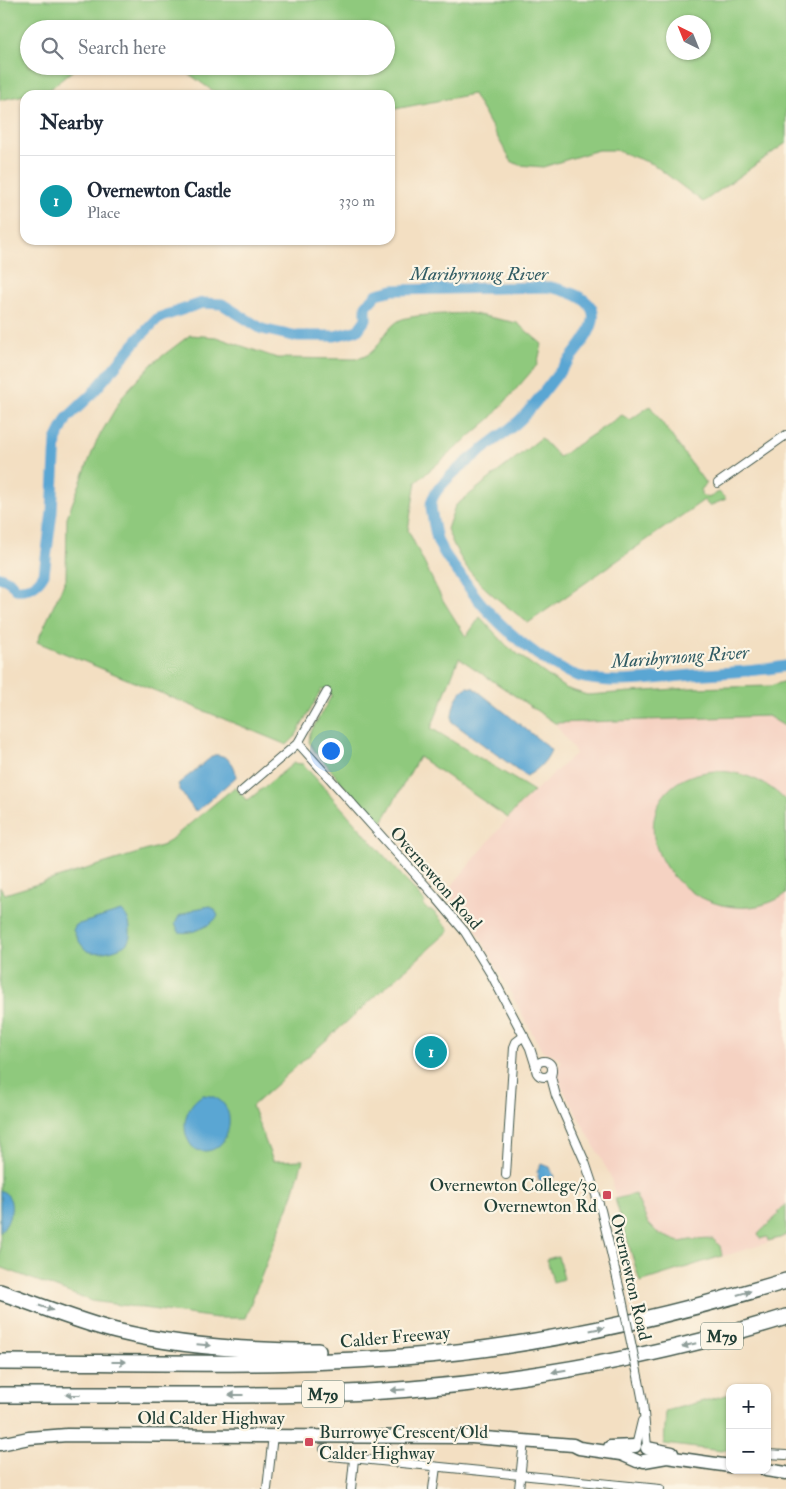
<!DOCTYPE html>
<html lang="en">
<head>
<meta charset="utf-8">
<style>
	body { margin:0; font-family:"IM FELL Double Pica",serif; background:#f2f2f3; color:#1f2937 }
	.controls { position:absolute; right:15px; bottom:15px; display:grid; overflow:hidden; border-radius:10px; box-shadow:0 1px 4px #0004 }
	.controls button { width:45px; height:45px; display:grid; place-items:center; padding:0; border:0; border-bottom:1px solid #e0e1e3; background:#fff; color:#1f2937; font:25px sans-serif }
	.compass { position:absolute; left:666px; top:15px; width:45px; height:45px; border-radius:50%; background:#fff; box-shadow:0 1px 4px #0004; rotate:317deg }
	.you { position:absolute; left:330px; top:750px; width:18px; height:18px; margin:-12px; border:4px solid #fff; border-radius:50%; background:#1a73e8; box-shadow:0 0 0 8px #1a73e833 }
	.badge { display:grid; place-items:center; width:32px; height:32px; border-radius:50%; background:#d93025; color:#fff; font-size:16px; font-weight:700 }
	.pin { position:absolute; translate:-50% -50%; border:2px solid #fff; box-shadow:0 1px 5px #0006 }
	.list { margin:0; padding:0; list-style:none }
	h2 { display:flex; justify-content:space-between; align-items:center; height:65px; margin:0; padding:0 20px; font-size:21px }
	h2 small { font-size:16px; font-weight:400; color:#747a83 }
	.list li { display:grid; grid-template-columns:32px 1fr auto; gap:15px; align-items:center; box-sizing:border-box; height:90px; padding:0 20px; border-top:1px solid #e0e1e3 }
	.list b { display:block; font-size:19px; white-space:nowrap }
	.list p { margin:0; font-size:16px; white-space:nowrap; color:#747a83 }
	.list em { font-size:16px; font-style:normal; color:#747a83 }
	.icon { flex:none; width:28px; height:28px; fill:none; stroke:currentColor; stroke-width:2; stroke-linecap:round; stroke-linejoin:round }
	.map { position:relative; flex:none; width:786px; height:1489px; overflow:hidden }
	.search { position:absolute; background:#fff; box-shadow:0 1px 4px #0004; left:20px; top:20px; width:375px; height:55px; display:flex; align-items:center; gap:12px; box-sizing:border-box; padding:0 18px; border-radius:28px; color:#747a83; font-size:19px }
	.panel { position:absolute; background:#fff; box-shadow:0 1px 4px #0004; left:20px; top:90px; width:375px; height:155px; border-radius:15px }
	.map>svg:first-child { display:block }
	.built { fill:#f5d2c2 }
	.green { fill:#8fc97d; stroke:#578358; fill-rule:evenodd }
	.water { fill:#5aa6d3; stroke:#3c7284 }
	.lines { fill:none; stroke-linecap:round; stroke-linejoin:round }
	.river { stroke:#5aa6d3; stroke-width:11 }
	.minor-casing { stroke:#3f5549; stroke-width:10 }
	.primary-casing { stroke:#3f5549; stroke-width:15 }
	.motorway-casing { stroke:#3f5549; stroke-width:18 }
	.minor { stroke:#fff; stroke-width:8 }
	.primary { stroke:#fff; stroke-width:12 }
	.motorway { stroke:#fff; stroke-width:15 }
	.minor-bridge-casing { stroke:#3f5549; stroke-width:10; stroke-linecap:butt }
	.minor-bridge { stroke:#fff; stroke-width:8 }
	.oneway { fill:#8f9e9a }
	.poi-dot { fill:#d1495b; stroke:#fcf5e5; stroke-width:2 }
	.labels { text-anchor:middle; stroke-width:4.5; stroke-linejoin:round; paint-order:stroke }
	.shield { fill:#fcf5e5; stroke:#617469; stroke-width:1 }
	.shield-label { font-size:16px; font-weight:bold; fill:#1f3d34 }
	.street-label { font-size:18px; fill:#1f3d34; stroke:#fcf5e5 }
	.poi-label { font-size:18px; fill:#1f3d34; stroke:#fcf5e5; text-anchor:end }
	.water-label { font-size:19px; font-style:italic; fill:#315c64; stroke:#fcf5e5 }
</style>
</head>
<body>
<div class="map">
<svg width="786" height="1489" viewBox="0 0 786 1489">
	<rect width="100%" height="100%" fill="#fcf5e5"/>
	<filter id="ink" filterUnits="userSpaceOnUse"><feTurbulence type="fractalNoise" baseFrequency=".02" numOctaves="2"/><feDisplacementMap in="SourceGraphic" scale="10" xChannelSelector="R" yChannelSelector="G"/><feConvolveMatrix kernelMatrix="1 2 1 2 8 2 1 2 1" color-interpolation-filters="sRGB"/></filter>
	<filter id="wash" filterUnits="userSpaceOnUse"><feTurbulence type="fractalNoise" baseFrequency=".0096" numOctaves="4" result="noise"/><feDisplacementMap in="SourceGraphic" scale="20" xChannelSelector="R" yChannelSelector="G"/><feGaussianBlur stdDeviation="1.12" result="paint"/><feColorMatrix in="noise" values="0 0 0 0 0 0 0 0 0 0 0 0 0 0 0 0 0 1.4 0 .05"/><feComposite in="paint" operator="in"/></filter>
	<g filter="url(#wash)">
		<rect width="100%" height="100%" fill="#f3dfc2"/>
		<path class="built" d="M768,716L786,727V1237L640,1282L627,1243L610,1175L557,1078L559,1066L562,1062L556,1056L542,1051L477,931L474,920L466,911H460L445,894L519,805L576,753L555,723Z"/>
		<g class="green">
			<path d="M0,0H786V143L703,202L653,164L615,150H598L543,167L519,165L511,161L473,94L390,110V95H222L210,89L178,66H386V29H29V66H78L49,90L0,100ZM674,22H704V52H674Z"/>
			<path d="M469,313L517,323L542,344L537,365L491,418L416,482L408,530L441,597L466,637L480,617L507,646L527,661L565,688L587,695L691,688L770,686L786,681V727L768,716L555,723L459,658L431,728L534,791L519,805L508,818L419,757L381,824L369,811L363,809L326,764L317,755L309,742L310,733L332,695L322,689L295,737L287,745L37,642L66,579L67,517L97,440L124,394L153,363L190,335L216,337L277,358L355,359C382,355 379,332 400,320C413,314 453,314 469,313Z"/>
			<path d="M650,406L706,484L701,490V495L708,498L719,492L726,499L709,506L704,500L528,623C510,608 487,593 472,574C461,561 453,545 447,529L455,506L541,438L559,457L622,415L630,420Z"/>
			<path d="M294,763L303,764L425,902L423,905L428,910H432L450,930L252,1106L273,1161L303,1160L291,1200L245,1318H217L91,1301L0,1267V887L5,894L164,845L235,787L247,801Z"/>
			<path d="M718,771C744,772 768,782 786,801V894C738,927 665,895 654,838C652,825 654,810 662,798C675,779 695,772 718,771Z"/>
			<path d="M635,1194L648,1223L659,1234L680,1242L690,1240L713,1239L720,1246L722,1256L640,1282L615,1199Z"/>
			<path d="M786,1204V1235L780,1238L768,1241L767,1237L760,1239L758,1234L779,1214L777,1213Z"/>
			<path d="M558,1256L564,1279L553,1282L547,1259Z"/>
			<path d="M730,1394V1449L721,1451L664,1444L666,1411Z"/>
		</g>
		<g class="water">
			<path d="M468,687L474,688L547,746L551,750C547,761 536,772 526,776L452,722C451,711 456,691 468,687Z"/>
			<path d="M214,755C227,754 236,764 236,777L197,811L194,810L181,792L178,784Z"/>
			<path d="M210,906L215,910L218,916C211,926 191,935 179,932L175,924L179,916L195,909Z"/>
			<path d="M121,911C127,915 129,920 130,928C130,933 131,938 127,943C122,950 93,956 86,950C81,945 76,937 73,930L76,925Z"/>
			<path d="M203,1095C242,1096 233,1151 205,1151C199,1151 194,1150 191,1145C179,1128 186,1104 203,1095Z"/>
			<path d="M541,1164L550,1167L554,1177L549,1182L539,1180L537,1172Z"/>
			<path d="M0,1190C19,1198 11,1220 0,1232Z"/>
		</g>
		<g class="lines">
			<path class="river" d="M0,577L9,581L16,589C29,590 37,586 44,574L52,512L56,440L67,418L91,395L139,338L158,318L202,303L222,304L262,329L293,336H335L358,330L366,319V306L377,294L393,290L549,287C619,301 593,331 561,370C548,386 535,405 520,420C502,438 432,480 431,505C431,511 436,537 438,542C443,554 458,572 466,583C488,617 545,670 586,678C620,685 657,678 692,675C723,672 755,672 786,666"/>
		</g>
	</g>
	<g filter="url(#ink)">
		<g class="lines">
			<defs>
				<g id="minor">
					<path d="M718,483L786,435"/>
					<path d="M298,743L434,895L465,932L492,976L530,1048L536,1067"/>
					<path d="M241,792L298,743L327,692"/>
					<circle cx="544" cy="1069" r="8"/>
					<path d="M552,1071L551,1077L556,1096L585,1162L601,1210L622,1299"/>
					<path d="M506,1175L514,1047L516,1042L524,1036"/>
					<path d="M639,1381L643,1402L647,1447"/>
					<path d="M636,1446L642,1421"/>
					<path d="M324,1449L331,1456L660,1489"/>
					<path d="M767,1454L786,1455"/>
					<path d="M267,1489L273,1435"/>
					<path d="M351,1489L354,1459"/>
					<path d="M433,1489L436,1467"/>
					<path d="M519,1489L524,1441"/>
				</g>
				<g id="primary">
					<path d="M0,1444L29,1438L67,1435L472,1437L573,1445L579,1448L621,1454L637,1461"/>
					<path d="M610,1447L635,1446"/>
					<path d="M647,1448L672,1453"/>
					<path d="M644,1461L667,1457L730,1466"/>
					<path d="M766,1470L786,1473"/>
				</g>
				<g id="motorway">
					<path d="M0,1292C39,1305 77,1321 116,1331C181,1347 251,1351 318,1351"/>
					<path d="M0,1362C134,1362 269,1367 403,1357C531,1348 663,1318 786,1281"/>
					<path d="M0,1395C68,1395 136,1395 203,1395C273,1395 342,1395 411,1389C538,1379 664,1355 786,1317"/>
				</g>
			</defs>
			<use href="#minor" class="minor-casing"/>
			<use href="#primary" class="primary-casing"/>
			<use href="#motorway" class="motorway-casing"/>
			<use href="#minor" class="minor"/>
			<use href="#primary" class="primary"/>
			<use href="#motorway" class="motorway"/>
			<defs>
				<path id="minor-bridge" d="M622,1299L639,1381"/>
			</defs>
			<use href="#minor-bridge" class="minor-bridge-casing"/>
			<use href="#minor-bridge" class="minor-bridge"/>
		</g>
		<defs><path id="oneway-solid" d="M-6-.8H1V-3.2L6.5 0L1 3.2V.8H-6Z" transform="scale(1.25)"/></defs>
		<g class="oneway">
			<use href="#oneway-solid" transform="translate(744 1293) rotate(-16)"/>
			<use href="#oneway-solid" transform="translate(46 1308) rotate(19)"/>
			<use href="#oneway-solid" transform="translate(597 1329) rotate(-11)"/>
			<use href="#oneway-solid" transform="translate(204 1345) rotate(5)"/>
			<use href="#oneway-solid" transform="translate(689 1345) rotate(166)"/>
			<use href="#oneway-solid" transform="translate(119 1362)"/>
			<use href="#oneway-solid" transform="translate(559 1371) rotate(170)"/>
			<use href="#oneway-solid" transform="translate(398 1390) rotate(176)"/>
			<use href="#oneway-solid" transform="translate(73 1395) rotate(180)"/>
			<use href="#oneway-solid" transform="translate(236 1395) rotate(180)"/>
		</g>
	</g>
	<g class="poi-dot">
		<rect x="602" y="1190" width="10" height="10" rx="2.5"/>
		<rect x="304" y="1437" width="10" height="10" rx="2.5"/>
	</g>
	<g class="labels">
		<g class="shield">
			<rect x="701" y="1322.5" width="42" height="27" rx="4"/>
			<rect x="302" y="1380.5" width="42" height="27" rx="4"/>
		</g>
		<g class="shield-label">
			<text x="722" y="1342">M79</text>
			<text x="323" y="1400">M79</text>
		</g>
		<g class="street-label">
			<text transform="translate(436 878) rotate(49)" y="6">Overnewton Road</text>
			<text transform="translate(631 1277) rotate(77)" y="6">Overnewton Road</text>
			<text transform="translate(395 1337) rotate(-5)" y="6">Calder Freeway</text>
			<text x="211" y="1424">Old Calder Highway</text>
		</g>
		<g class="poi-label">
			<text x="597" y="1191">Overnewton College/30<tspan x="597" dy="21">Overnewton Rd</tspan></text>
			<text x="319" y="1438" text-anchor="start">Burrowye Crescent/Old<tspan x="319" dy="21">Calder Highway</tspan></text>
		</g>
		<g class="water-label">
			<text x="479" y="280">Maribyrnong River</text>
			<text transform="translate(680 656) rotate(-4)" y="7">Maribyrnong River</text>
		</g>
	</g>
</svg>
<div class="controls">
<button>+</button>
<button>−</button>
</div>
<svg class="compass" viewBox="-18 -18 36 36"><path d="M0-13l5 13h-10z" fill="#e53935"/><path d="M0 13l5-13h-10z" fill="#747a83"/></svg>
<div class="you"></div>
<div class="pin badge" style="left:431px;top:1052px;background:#0f9aa8">1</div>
<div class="search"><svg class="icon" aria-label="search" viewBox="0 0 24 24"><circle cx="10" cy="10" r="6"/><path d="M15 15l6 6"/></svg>Search here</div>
<section class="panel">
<h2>Nearby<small></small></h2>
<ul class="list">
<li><span class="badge" style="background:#0f9aa8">1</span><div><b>Overnewton Castle</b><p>Place</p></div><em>330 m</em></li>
</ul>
</section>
</div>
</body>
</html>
